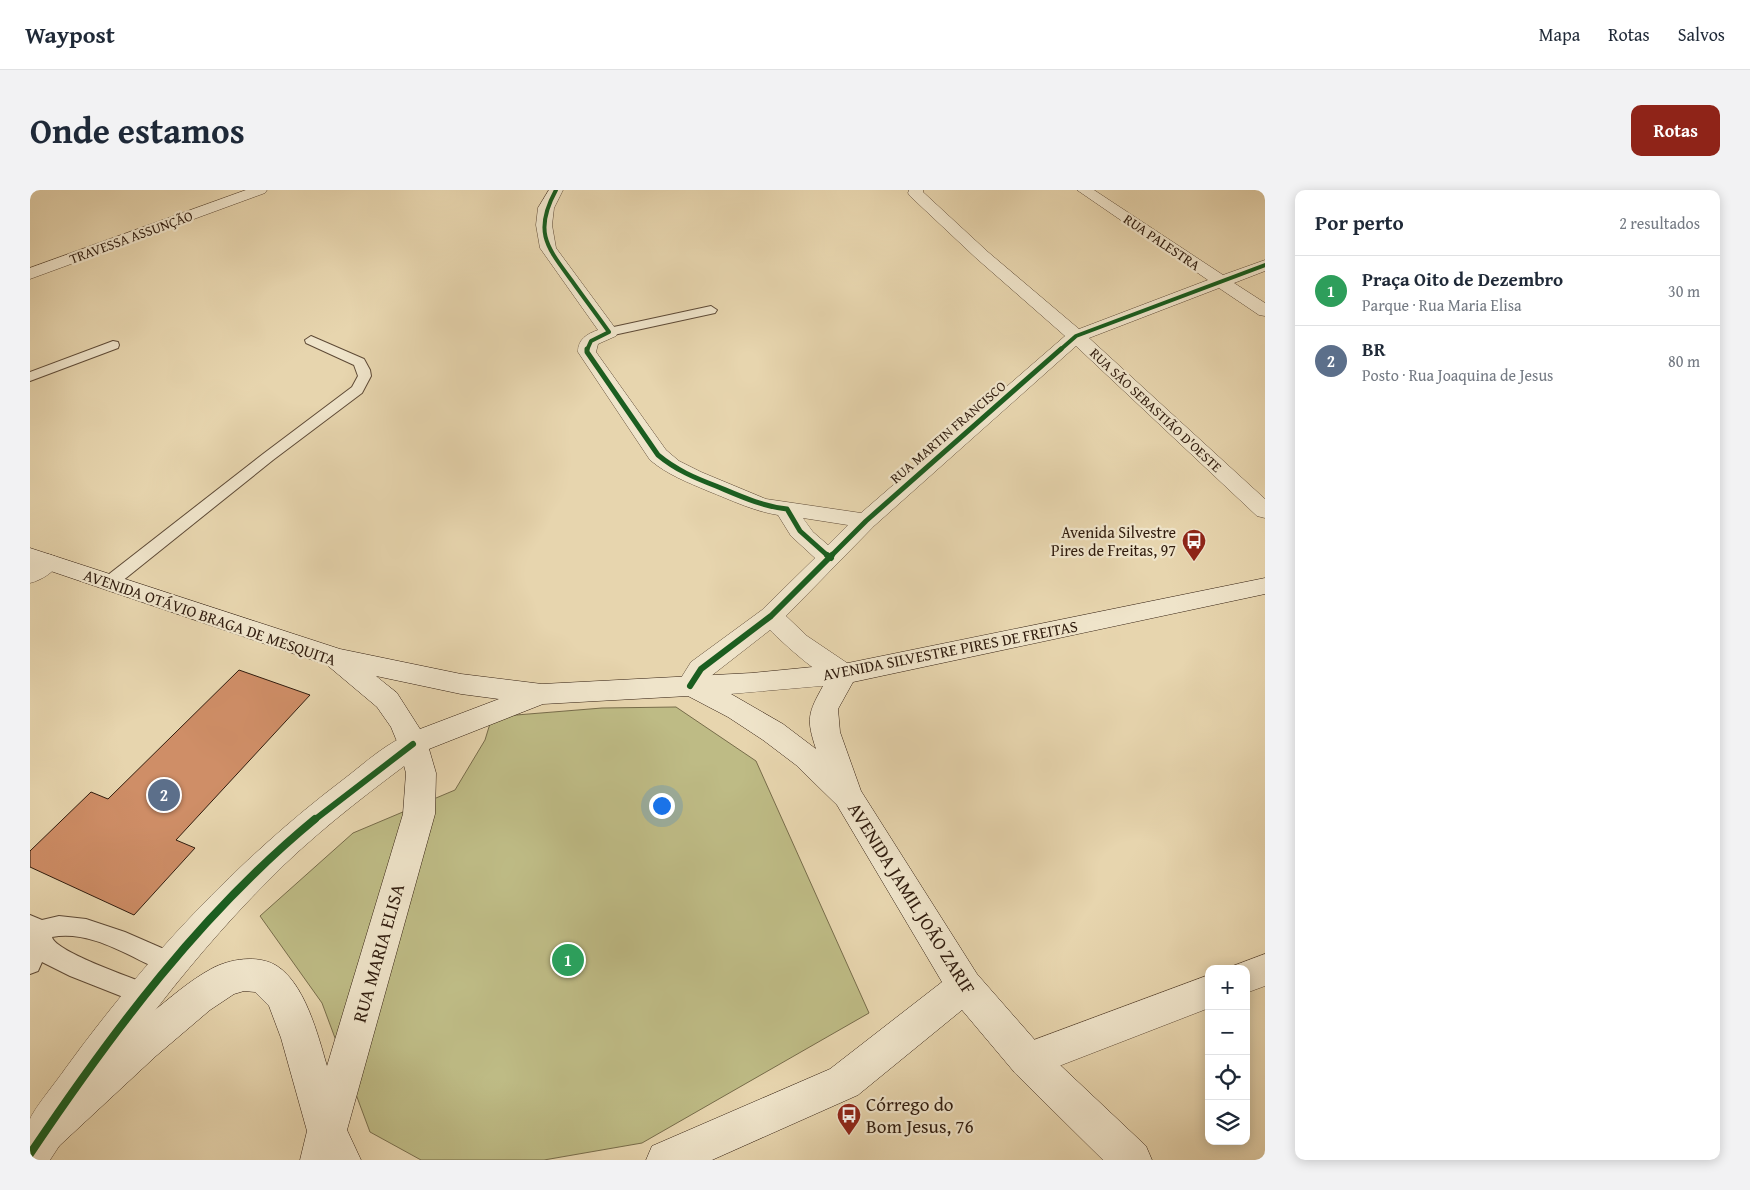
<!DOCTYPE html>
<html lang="pt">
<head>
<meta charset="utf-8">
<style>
	body { margin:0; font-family:"Gentium Book Plus",serif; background:#f2f2f3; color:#1f2937 }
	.controls { position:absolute; right:15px; bottom:15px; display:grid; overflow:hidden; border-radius:10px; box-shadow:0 2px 12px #0003 }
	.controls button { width:45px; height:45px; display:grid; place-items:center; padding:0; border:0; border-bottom:1px solid #e0e1e3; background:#fff; color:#1f2937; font:25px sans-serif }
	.you { position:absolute; left:631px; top:615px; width:18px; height:18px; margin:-12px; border:4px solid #fff; border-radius:50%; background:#1a73e8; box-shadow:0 0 0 8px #1a73e833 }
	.badge { display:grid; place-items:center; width:32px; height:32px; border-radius:50%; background:#8f2418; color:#fff; font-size:16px; font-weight:700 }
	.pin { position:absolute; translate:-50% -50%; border:2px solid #fff; box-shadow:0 1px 5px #0006 }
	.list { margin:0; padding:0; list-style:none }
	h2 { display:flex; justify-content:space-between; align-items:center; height:65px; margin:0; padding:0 20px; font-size:21px }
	h2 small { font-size:16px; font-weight:400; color:#747a83 }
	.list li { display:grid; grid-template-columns:32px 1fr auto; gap:15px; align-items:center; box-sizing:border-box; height:70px; padding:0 20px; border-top:1px solid #e0e1e3 }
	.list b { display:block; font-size:19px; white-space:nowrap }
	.list p { margin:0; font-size:16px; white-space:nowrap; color:#747a83 }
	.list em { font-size:16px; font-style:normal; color:#747a83 }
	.icon { flex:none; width:28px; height:28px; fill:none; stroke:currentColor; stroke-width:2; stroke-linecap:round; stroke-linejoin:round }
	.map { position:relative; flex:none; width:1235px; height:970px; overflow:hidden; border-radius:10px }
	header { display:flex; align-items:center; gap:30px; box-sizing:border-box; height:70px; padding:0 25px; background:#fff; border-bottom:1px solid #e0e1e3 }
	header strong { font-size:24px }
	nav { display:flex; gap:28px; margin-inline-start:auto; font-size:18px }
	.intro { display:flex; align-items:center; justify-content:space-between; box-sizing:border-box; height:120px; padding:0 30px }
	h1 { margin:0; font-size:35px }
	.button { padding:12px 22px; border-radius:10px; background:#8f2418; color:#fff; font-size:18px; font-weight:700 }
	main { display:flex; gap:30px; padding:0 30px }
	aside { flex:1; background:#fff; border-radius:10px; box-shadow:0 2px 12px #0003 }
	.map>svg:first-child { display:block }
	.green { fill:#bebb85; stroke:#776c4a }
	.building { fill:#cf8e67; stroke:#301c0e }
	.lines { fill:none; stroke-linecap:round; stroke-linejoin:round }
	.service-casing { stroke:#5e4a36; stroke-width:2 }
	.minor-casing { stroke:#5e4a36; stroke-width:1 }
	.tertiary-casing { stroke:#5e4a36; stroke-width:1 }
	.secondary-casing { stroke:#301c0e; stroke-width:1 }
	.service { fill:#efe4ca; fill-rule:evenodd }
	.minor { fill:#efe4ca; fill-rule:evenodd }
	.tertiary { fill:#efe4ca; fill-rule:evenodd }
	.secondary { fill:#efe4ca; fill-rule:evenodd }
	.cycleway-far3-casing { stroke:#efe4ca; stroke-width:5.5 }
	.cycleway-far2-casing { stroke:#efe4ca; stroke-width:8 }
	.cycleway-far1-casing { stroke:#efe4ca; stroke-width:9 }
	.cycleway-casing { stroke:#efe4ca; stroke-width:11 }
	.cycleway-far3 { stroke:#1b5e20; stroke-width:4 }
	.cycleway-far2 { stroke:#1b5e20; stroke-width:5 }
	.cycleway-far1 { stroke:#1b5e20; stroke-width:6 }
	.cycleway { stroke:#1b5e20; stroke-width:8 }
	.labels { text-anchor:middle; stroke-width:4.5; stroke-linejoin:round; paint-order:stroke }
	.far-street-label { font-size:14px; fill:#301c0e; stroke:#efe4ca }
	.poi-label { font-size:16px; fill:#301c0e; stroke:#efe4ca; text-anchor:end }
	.street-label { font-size:16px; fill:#301c0e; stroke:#efe4ca }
	.near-street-label { font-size:19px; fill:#301c0e; stroke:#efe4ca }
	.near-poi-label { font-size:19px; fill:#301c0e; stroke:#efe4ca; text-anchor:start }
</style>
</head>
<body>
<header>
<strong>Waypost</strong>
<nav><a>Mapa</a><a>Rotas</a><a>Salvos</a></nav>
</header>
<div class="intro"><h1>Onde estamos</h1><a class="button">Rotas</a></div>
<main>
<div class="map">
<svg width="1235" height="970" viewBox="0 0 1235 970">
	<rect width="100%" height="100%" fill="#e7d5ae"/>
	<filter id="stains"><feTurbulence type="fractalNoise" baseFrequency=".004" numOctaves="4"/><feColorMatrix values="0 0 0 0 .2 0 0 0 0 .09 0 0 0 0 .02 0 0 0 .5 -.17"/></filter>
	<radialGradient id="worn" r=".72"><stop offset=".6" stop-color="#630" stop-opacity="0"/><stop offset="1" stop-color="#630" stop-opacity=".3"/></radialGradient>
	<path class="green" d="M646,517L726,571L839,823L612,953L514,970H391L340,942L292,813L230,726L323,643L425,600L455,550L462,527L572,518Z"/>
	<path class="building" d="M209,480L280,505L146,650L165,658L104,725L0,677V661L61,602L78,609Z"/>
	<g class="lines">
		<defs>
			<g id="service">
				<path d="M681,116L687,120L685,123L579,146L573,142L579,138Z"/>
				<path d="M281,146L334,169L340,180L341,186L332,203L243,270L86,396L80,398L74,396L71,392L74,388L233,264L322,197L328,186L324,175L276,153L275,150Z"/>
				<path d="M83,151L88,152L89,155L88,158L0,191V182Z"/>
				<path d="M0,725L12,730L29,726L56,729L95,742L150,766L154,774L150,782L142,785C105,771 64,739 22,747C25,762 108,790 125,797L128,805L125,813L116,816L40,786L12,772L8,781L0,784Z"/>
			</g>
			<g id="minor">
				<path d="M216,0H237L235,3L0,89V78Z"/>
				<path d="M519,0H533L524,18L522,35L526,58L588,142L586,146L568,154L566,162L636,260L649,271L671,282L736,309L831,323L1035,146L946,68L880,6L878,3L879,0H893V2L958,62L1049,139L1178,90L1047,0H1064L1193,85L1235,70V81L1204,93L1235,113V126L1229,125L1189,98L1059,148L1235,309V328L1227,326L1046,156L844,336L756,426L777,446L823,477L827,484L823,491C819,492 815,494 811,493C794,491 753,453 740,440L681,486L670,503L660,506L650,503L646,496L661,472L732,420L785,368L761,346L748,325C723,321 701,310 678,301C657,292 638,285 620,270L548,162C548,149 557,144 568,140L510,58L506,35L508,18ZM773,328L818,335L798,355L783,342Z"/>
				<path d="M18,364L27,367L30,372C24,382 12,390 0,393V373L9,367Z"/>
				<path d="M1235,764V796L1216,803V779H1202L1203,776Z"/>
				<path d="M1179,785V818L998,888L985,883L979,870L985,857Z"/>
			</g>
			<path id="tertiary" d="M383,543L393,546L398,554L393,562C346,597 298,633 255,674C164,762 89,864 20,970H0C0,960 0,937 0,929C5,917 27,891 35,879C114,770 207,670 314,589C335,573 358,551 383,543Z"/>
			<path id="secondary" d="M0,358L310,459L431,484L512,494L722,483L813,474L1235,388V404L823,492L808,519L810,542L831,601L947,784L1011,857L1116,956L1122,970H1073L985,883L932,820L828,905L682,970H616L622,956L800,879L912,792L807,615L766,575L733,550L698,527L658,506L513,514L399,559L406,583L405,624L317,940L331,970H270L277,941L251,848L239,816L225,802L214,801L204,804L180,820L126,866L27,958L13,964L0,958V929C40,894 79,858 120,824C140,808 159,791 181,779C199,769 228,764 247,776C275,794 288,845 297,876L373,624L376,583L368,554L361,537L347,517L297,475L0,374ZM346,486L431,504L469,509L390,539L367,503ZM793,496C778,523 776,529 786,559L753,534L701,504Z"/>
		</defs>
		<use href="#service" class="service-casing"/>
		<use href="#minor" class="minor-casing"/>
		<use href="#tertiary" class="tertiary-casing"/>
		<use href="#secondary" class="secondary-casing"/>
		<use href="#service" class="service"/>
		<use href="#minor" class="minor"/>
		<use href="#tertiary" class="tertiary"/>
		<use href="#secondary" class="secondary"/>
		<defs>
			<g id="cycleway-far3">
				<path d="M526,0C503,42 517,57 542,91C554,108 567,125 579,142L561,151L557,160"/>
				<path d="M1030,160L1046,146L1235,75"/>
			</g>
			<g id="cycleway-far2">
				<path d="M557,159V162L628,265C646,280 665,288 686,296C710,306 731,316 757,319L770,341L798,366"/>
				<path d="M801,366L836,331L1031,159"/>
			</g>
			<g id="cycleway-far1">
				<path d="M797,365L801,368"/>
				<path d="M660,496L671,479L741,426L802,365"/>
				<path d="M283,631L383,554"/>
			</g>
			<path id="cycleway" d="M0,964C82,842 171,723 285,629"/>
		</defs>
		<use href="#cycleway-far3" class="cycleway-far3-casing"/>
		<use href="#cycleway-far2" class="cycleway-far2-casing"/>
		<use href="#cycleway-far1" class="cycleway-far1-casing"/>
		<use href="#cycleway" class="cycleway-casing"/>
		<use href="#cycleway-far3" class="cycleway-far3"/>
		<use href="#cycleway-far2" class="cycleway-far2"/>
		<use href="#cycleway-far1" class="cycleway-far1"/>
		<use href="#cycleway" class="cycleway"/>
	</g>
	<defs>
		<symbol id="bus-pin" viewBox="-11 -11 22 30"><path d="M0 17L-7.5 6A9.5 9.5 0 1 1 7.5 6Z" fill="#8f2418" stroke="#efe4ca"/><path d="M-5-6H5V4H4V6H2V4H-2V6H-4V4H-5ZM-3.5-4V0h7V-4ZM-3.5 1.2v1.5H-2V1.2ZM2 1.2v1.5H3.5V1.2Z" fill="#fff"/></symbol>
	</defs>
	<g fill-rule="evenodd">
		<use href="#bus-pin" x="1150" y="337" width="28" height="38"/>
		<use href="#bus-pin" x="805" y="911" width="28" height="38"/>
	</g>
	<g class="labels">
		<g class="far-street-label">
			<text transform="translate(101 47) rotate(-20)" y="5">TRAVESSA ASSUNÇÃO</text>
			<text transform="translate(1132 52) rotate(34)" y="5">RUA PALESTRA</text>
			<text transform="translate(1126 220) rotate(43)" y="5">RUA SÃO SEBASTIÃO D'OESTE</text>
			<text transform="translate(918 242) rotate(-41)" y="5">RUA MARTIN FRANCISCO</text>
		</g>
		<g class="poi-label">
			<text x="1146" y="348">Avenida Silvestre<tspan x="1146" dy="18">Pires de Freitas, 97</tspan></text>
		</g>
		<g class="street-label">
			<text transform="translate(180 427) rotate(19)" y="6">AVENIDA OTÁVIO BRAGA DE MESQUITA</text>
			<text transform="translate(920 460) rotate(-11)" y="6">AVENIDA SILVESTRE PIRES DE FREITAS</text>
		</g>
		<g class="near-street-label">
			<text transform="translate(882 708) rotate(58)" y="7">AVENIDA JAMIL JOÃO ZARIF</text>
			<text transform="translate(348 763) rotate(-74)" y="7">RUA MARIA ELISA</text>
		</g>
		<g class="near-poi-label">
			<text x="836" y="921">Córrego do<tspan x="836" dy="22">Bom Jesus, 76</tspan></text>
		</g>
	</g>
	<rect width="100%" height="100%" filter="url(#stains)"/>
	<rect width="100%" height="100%" fill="url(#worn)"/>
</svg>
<div class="controls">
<button>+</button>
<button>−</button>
<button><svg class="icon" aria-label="locate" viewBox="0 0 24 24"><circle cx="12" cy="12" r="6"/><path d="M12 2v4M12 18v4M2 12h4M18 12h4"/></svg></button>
<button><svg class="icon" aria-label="layers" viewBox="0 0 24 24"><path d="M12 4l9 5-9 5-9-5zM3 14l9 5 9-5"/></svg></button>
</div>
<div class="you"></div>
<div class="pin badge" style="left:538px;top:770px;background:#2e9e5b">1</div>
<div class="pin badge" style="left:134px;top:605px;background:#5c6f8a">2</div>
</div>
<aside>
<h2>Por perto<small>2 resultados</small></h2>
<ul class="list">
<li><span class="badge" style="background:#2e9e5b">1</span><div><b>Praça Oito de Dezembro</b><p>Parque · Rua Maria Elisa</p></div><em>30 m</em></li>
<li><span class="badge" style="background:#5c6f8a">2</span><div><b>BR</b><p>Posto · Rua Joaquina de Jesus</p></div><em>80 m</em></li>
</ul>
</aside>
</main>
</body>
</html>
